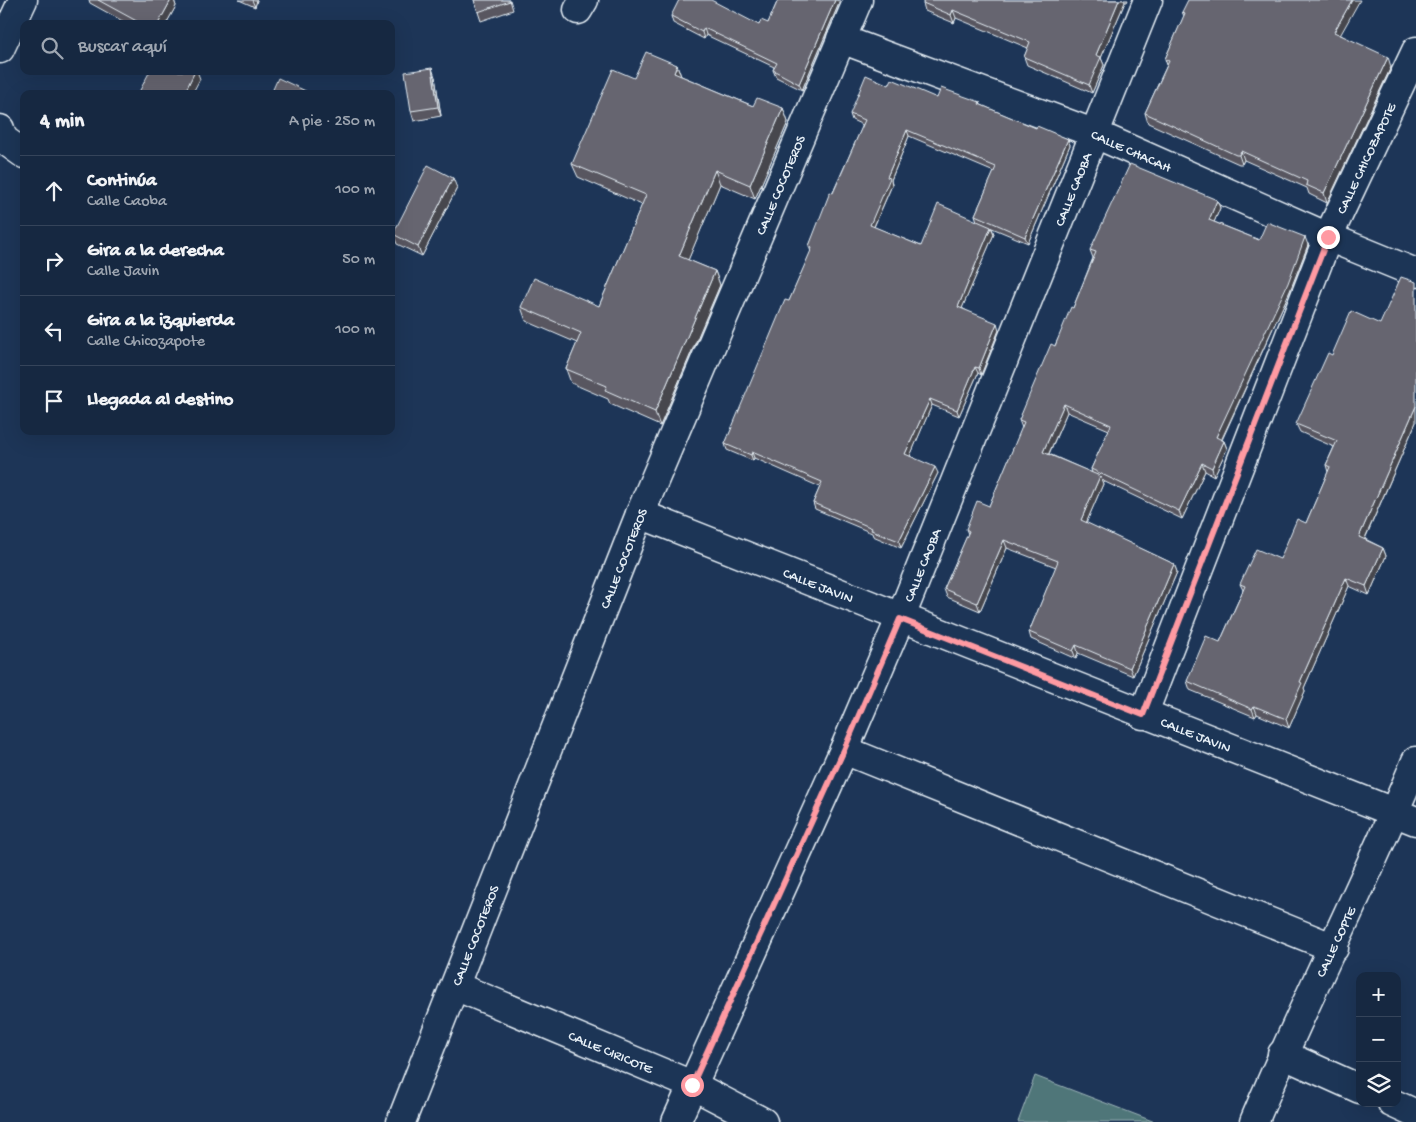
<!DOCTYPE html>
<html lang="es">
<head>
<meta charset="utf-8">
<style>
	body { margin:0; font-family:"Gochi Hand",sans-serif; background:#1f3048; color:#f1f3f6 }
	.controls { position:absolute; right:15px; bottom:15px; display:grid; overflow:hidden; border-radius:10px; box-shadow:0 5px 20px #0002 }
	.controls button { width:45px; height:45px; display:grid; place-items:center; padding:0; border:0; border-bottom:1px solid #35445a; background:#162841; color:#f1f3f6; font:25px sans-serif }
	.stop { position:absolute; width:15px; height:15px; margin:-11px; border:4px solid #ff9aa2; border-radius:50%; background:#fff }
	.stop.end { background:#ff9aa2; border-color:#fff; box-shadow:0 1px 5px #0008 }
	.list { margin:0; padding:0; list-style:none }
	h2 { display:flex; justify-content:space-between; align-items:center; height:65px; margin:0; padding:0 20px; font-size:21px }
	h2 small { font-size:16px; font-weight:400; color:#9ea6b1 }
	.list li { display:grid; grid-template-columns:32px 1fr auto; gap:15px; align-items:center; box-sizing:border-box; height:70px; padding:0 20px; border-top:1px solid #35445a }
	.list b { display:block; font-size:19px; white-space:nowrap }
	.list p { margin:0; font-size:16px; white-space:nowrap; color:#9ea6b1 }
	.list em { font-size:16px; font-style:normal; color:#9ea6b1 }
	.icon { flex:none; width:28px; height:28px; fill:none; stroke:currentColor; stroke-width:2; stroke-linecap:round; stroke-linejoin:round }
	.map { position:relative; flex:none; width:1416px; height:1122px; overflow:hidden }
	.search { position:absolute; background:#162841; box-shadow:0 5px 20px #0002; left:20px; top:20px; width:375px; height:55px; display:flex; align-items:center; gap:12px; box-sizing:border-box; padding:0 18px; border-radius:10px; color:#9ea6b1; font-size:19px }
	.panel { position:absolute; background:#162841; box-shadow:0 5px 20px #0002; left:20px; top:90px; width:375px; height:345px; border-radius:10px }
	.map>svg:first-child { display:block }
	.green { fill:#507679; stroke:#9cb4b8 }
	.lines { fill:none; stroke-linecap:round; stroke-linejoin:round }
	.minor-casing { stroke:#e8f1f8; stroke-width:31 }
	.minor { stroke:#1d3557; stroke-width:28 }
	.wall { fill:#585760; stroke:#e8f1f8; fill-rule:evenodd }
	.shaded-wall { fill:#47474e; stroke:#e8f1f8 }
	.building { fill:#666570; stroke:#e8f1f8 }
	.route { stroke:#ff9aa2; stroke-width:6 }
	.labels { text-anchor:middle; stroke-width:4.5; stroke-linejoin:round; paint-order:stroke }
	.street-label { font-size:14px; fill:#e8f1f8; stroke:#1d3557 }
</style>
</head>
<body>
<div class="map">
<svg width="1416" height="1122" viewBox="0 0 1416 1122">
	<rect width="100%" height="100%" fill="#1d3557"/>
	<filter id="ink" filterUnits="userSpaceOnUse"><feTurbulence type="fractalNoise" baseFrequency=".02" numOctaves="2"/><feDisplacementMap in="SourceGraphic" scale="10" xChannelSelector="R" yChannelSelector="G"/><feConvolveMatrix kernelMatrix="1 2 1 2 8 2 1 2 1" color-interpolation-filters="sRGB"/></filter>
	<g filter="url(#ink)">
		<path class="green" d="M1035,1076L1155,1122H1018Z"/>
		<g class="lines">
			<defs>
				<g id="minor">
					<path d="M578,10L584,0"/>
					<path id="s1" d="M841,39L1093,133L1328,237L1416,273"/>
					<path d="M0,49L23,0"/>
					<path d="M0,129L3,139L24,154"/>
					<path id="s2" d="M640,514L1416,821"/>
					<path id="s3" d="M1143,715L1328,237L1416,51"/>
					<path d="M844,750L1334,948"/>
					<path id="s4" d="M455,986L692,1085L763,1122"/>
					<path d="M1282,1054L1360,1089"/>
					<path d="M1392,1103L1416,1114"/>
					<path id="s5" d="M401,1122L640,514L858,0"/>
					<path id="s6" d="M676,1122L844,750L900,619L1148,0"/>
					<path id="s7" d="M1254,1122C1305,1000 1365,883 1416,761"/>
				</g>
			</defs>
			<use href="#minor" class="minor-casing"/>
			<use href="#minor" class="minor"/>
		</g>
		<g class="wall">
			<path d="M89,0H174L176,6L166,24H128L90,3Z"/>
			<path d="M239,0H257L255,7Z"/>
			<path d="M474,0H510L513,10L481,21Z"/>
			<path d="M778,0L840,1L802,90L776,77L773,70L774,67L706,35L704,39L673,23L671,16L759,25L768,23Z"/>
			<path d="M924,0H1128L1127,2H1125L1101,58L1104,65L1092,93L1027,65L1024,57L1028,48L956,18L954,23L925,11L923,3Z"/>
			<path d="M1182,12L1341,35L1391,67L1327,203L1309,194L1307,188L1244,160L1242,164H1239L1148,123L1145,113L1167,65L1165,59L1184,16Z"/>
			<path d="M677,65L681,76L753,106L783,108L788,122L755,199L720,184L688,260L715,271L720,285L660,426L610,404L608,399L571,383L566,369L577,343L526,321L521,307L599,306L642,205L578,177L572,164L634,78Z"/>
			<path d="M435,77L441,116L414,121L411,111Z"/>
			<path d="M889,85L937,98L980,102L981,105L1036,128L1068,139L1070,145L1028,243L992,228L994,234L962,308L999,330L981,375L978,373L959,416L932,405L910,456L938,473L901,548L873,536L872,533L815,509L813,503L820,487L754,458L753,461L727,450L725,444L811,252L809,246L863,125L852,120L850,114ZM909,136L994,172L975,215L977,221L921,246L874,227L892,185L891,180Z"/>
			<path d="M457,188L422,256L397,244L393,234Z"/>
			<path d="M1217,200L1220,208L1214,222L1259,240L1308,245L1290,291L1222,440L1224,441L1227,449L1214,476L1205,471L1182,519L1101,480L1103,484L1086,523L1174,564L1177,572L1133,676L1078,653L1076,659L1031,639L1029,632L1056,567L1007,548L980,611L947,597L944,589L968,534L966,529L989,506L1022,428L1019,420L1073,308L1093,258L1090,250ZM1067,412L1109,430L1091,469L1092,473L1049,454Z"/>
			<path d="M1416,422L1365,539L1383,548L1386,556L1369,595L1349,586L1304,688L1305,691L1289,728L1257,714L1255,717L1190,690L1187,681L1220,642L1243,590L1240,584L1280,559L1306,523L1328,472L1326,465L1334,447L1300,432L1296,424Z"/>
		</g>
		<g class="shaded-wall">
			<path d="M171,0H174L176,6L166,24H158Z"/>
			<path d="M252,0H257L255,7Z"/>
			<path d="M835,0L840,1L802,90L799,84Z"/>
			<path d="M1119,0H1124L1125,2L1101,58L1104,65L1092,93L1089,85L1096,55Z"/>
			<path d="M1352,0H1360L1337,41L1334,32Z"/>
			<path d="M953,10L956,18L954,23L951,15Z"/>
			<path d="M704,28L706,35L704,39L702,32Z"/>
			<path d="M1388,57L1391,67L1327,203L1324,193Z"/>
			<path d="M677,65L682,79L674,73Z"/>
			<path d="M432,68L435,77L441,116L438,107Z"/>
			<path d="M195,71H197L200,79L192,94H184Z"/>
			<path d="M783,108L788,122L755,199L750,185Z"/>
			<path d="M907,130L909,136L891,180L892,185L872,231L870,225L887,177Z"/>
			<path d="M1068,139L1070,145L1028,243L1025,237Z"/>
			<path d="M1241,151L1244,160L1242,164L1239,155Z"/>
			<path d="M715,170L720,184L684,270L679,256Z"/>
			<path d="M453,178L457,188L422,256L418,247Z"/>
			<path d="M1217,200L1220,208L1212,227L1209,220Z"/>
			<path d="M991,227L994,234L960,313L958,307Z"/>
			<path d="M1305,237L1308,245L1290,291L1219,445L1216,437Z"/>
			<path d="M715,271L720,285L660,426L655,412Z"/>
			<path d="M997,323L999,330L981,375L979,368Z"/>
			<path d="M975,367L978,373L959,416L957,410Z"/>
			<path d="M930,399L932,405L908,461L905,454Z"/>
			<path d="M1064,404L1067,412L1046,460L1043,452Z"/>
			<path d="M1416,406V422L1362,545L1359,537Z"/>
			<path d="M1224,441L1227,449L1214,476L1212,468Z"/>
			<path d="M752,452L754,458L753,461L751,455Z"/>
			<path d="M1202,463L1205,471L1182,519L1179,511Z"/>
			<path d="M935,467L938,473L901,548L899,541Z"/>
			<path d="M1100,476L1103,484L1084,528L1081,520Z"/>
			<path d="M1004,540L1007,548L980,611L977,603Z"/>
			<path d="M1383,548L1386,556L1369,595L1366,586Z"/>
			<path d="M1174,564L1177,572L1133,676L1130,668Z"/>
			<path d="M1346,578L1349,586L1304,688L1305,691L1289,728L1286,719L1300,682Z"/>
			<path d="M1076,645L1078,653L1076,659L1073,651Z"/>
			<path d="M1254,706L1257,714L1255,717L1252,709Z"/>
		</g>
		<g class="building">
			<path d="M98,0H171L158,24H142Z"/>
			<path d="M474,0H509L510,1L478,12Z"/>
			<path d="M679,0H711L759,25L761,20L768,23L778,0H835L799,84L773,70L777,63L704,28L702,32L671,16Z"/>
			<path d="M924,0H1119L1096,55L1101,57L1089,85L1024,57L1030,42L953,10L951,15L923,3Z"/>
			<path d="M1188,0H1352L1334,32L1388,57L1324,193L1306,185L1307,181L1241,151L1239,155H1236L1145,113L1169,61L1165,59L1185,13L1182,12Z"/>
			<path d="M646,52L677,65L674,73L753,106L757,98L783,108L750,185L715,170L679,256L715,271L655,412L605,390L607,386L566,369L581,333L521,307L534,278L599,306L646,195L572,164L613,69L634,78Z"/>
			<path d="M432,68L438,107L411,111L405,72Z"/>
			<path d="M150,71H195L184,94H138Z"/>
			<path d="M866,75L889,85L892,79L937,98L941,88L980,102L979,104L1036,128L1037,126L1068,139L1025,237L975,215L996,167L907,130L887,177L890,178L870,225L921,246L938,204L991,227L958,307L997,323L979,368L975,367L957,410L930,399L905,454L935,467L899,541L871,530L872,528L813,503L822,482L752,452L751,455L725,444L785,300L789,301L812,248L809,246L830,192L833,193L865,120L850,114Z"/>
			<path d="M278,78L312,94H271Z"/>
			<path d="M1130,164L1217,200L1209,220L1259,240L1267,222L1305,237L1288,283L1216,437L1224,441L1212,468L1202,463L1179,511L1091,469L1111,425L1064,404L1043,452L1100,476L1081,520L1174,564L1130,668L1076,645L1073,651L1029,632L1058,561L1004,540L977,603L944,589L969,531L966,529L977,501L989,506L1024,422L1019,420L1031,391L1051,344L1055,346L1071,307L1073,308L1096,252L1090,250Z"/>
			<path d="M428,165L453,178L418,247L393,234Z"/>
			<path d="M1401,277L1416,282V406L1359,537L1383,548L1366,586L1346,578L1300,682L1302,683L1286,719L1254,706L1252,709L1187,681L1206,636L1220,642L1245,586L1240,584L1256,549L1280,559L1297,519L1306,523L1330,467L1326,465L1337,441L1296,424L1328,353L1332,355L1351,311L1380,324Z"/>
		</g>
	</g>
	<g class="lines" filter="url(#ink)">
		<path class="route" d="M692,1085L844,750L900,619L1143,715L1328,237"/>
	</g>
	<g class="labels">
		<g class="street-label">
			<text dy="5" stroke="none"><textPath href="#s1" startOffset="311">CALLE CHACAH</textPath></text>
			<text dy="5" stroke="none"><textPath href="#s3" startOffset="600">CALLE CHICOZAPOTE</textPath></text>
			<text dy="5" stroke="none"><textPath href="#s5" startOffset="1011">CALLE COCOTEROS</textPath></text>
			<text dy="5" stroke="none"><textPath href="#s6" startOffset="1014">CALLE CAOBA</textPath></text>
			<text dy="5" stroke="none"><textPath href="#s5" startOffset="606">CALLE COCOTEROS</textPath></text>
			<text dy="5" stroke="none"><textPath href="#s6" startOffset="609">CALLE CAOBA</textPath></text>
			<text dy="5" stroke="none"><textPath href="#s2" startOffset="192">CALLE JAVIN</textPath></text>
			<text dy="5" stroke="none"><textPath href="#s2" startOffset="598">CALLE JAVIN</textPath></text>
			<text dy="5" stroke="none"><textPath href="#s5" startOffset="201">CALLE COCOTEROS</textPath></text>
			<text dy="5" stroke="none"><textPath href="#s7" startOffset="198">CALLE COPTE</textPath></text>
			<text dy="5" stroke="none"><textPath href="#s4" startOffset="169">CALLE CIRICOTE</textPath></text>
		</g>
	</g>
</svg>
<div class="controls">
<button>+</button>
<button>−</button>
<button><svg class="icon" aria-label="layers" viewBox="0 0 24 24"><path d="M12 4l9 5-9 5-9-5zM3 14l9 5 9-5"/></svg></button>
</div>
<div class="stop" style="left:692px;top:1085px"></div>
<div class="stop end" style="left:1328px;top:237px"></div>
<div class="search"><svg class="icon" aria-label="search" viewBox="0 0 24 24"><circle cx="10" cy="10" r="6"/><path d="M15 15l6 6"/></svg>Buscar aquí</div>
<section class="panel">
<h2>4 min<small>A pie · 250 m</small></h2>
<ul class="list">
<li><svg class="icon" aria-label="ahead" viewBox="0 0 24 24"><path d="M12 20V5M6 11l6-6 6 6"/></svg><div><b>Continúa</b><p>Calle Caoba</p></div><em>100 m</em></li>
<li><svg class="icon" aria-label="right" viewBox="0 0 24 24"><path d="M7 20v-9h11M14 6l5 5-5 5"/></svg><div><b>Gira a la derecha</b><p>Calle Javin</p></div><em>50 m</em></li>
<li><svg class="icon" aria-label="left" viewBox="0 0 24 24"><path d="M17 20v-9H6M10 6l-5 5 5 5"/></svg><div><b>Gira a la izquierda</b><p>Calle Chicozapote</p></div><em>100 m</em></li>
<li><svg class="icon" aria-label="arrive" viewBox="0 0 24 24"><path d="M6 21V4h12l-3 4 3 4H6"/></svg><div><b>Llegada al destino</b></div></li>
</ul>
</section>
</div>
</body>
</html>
